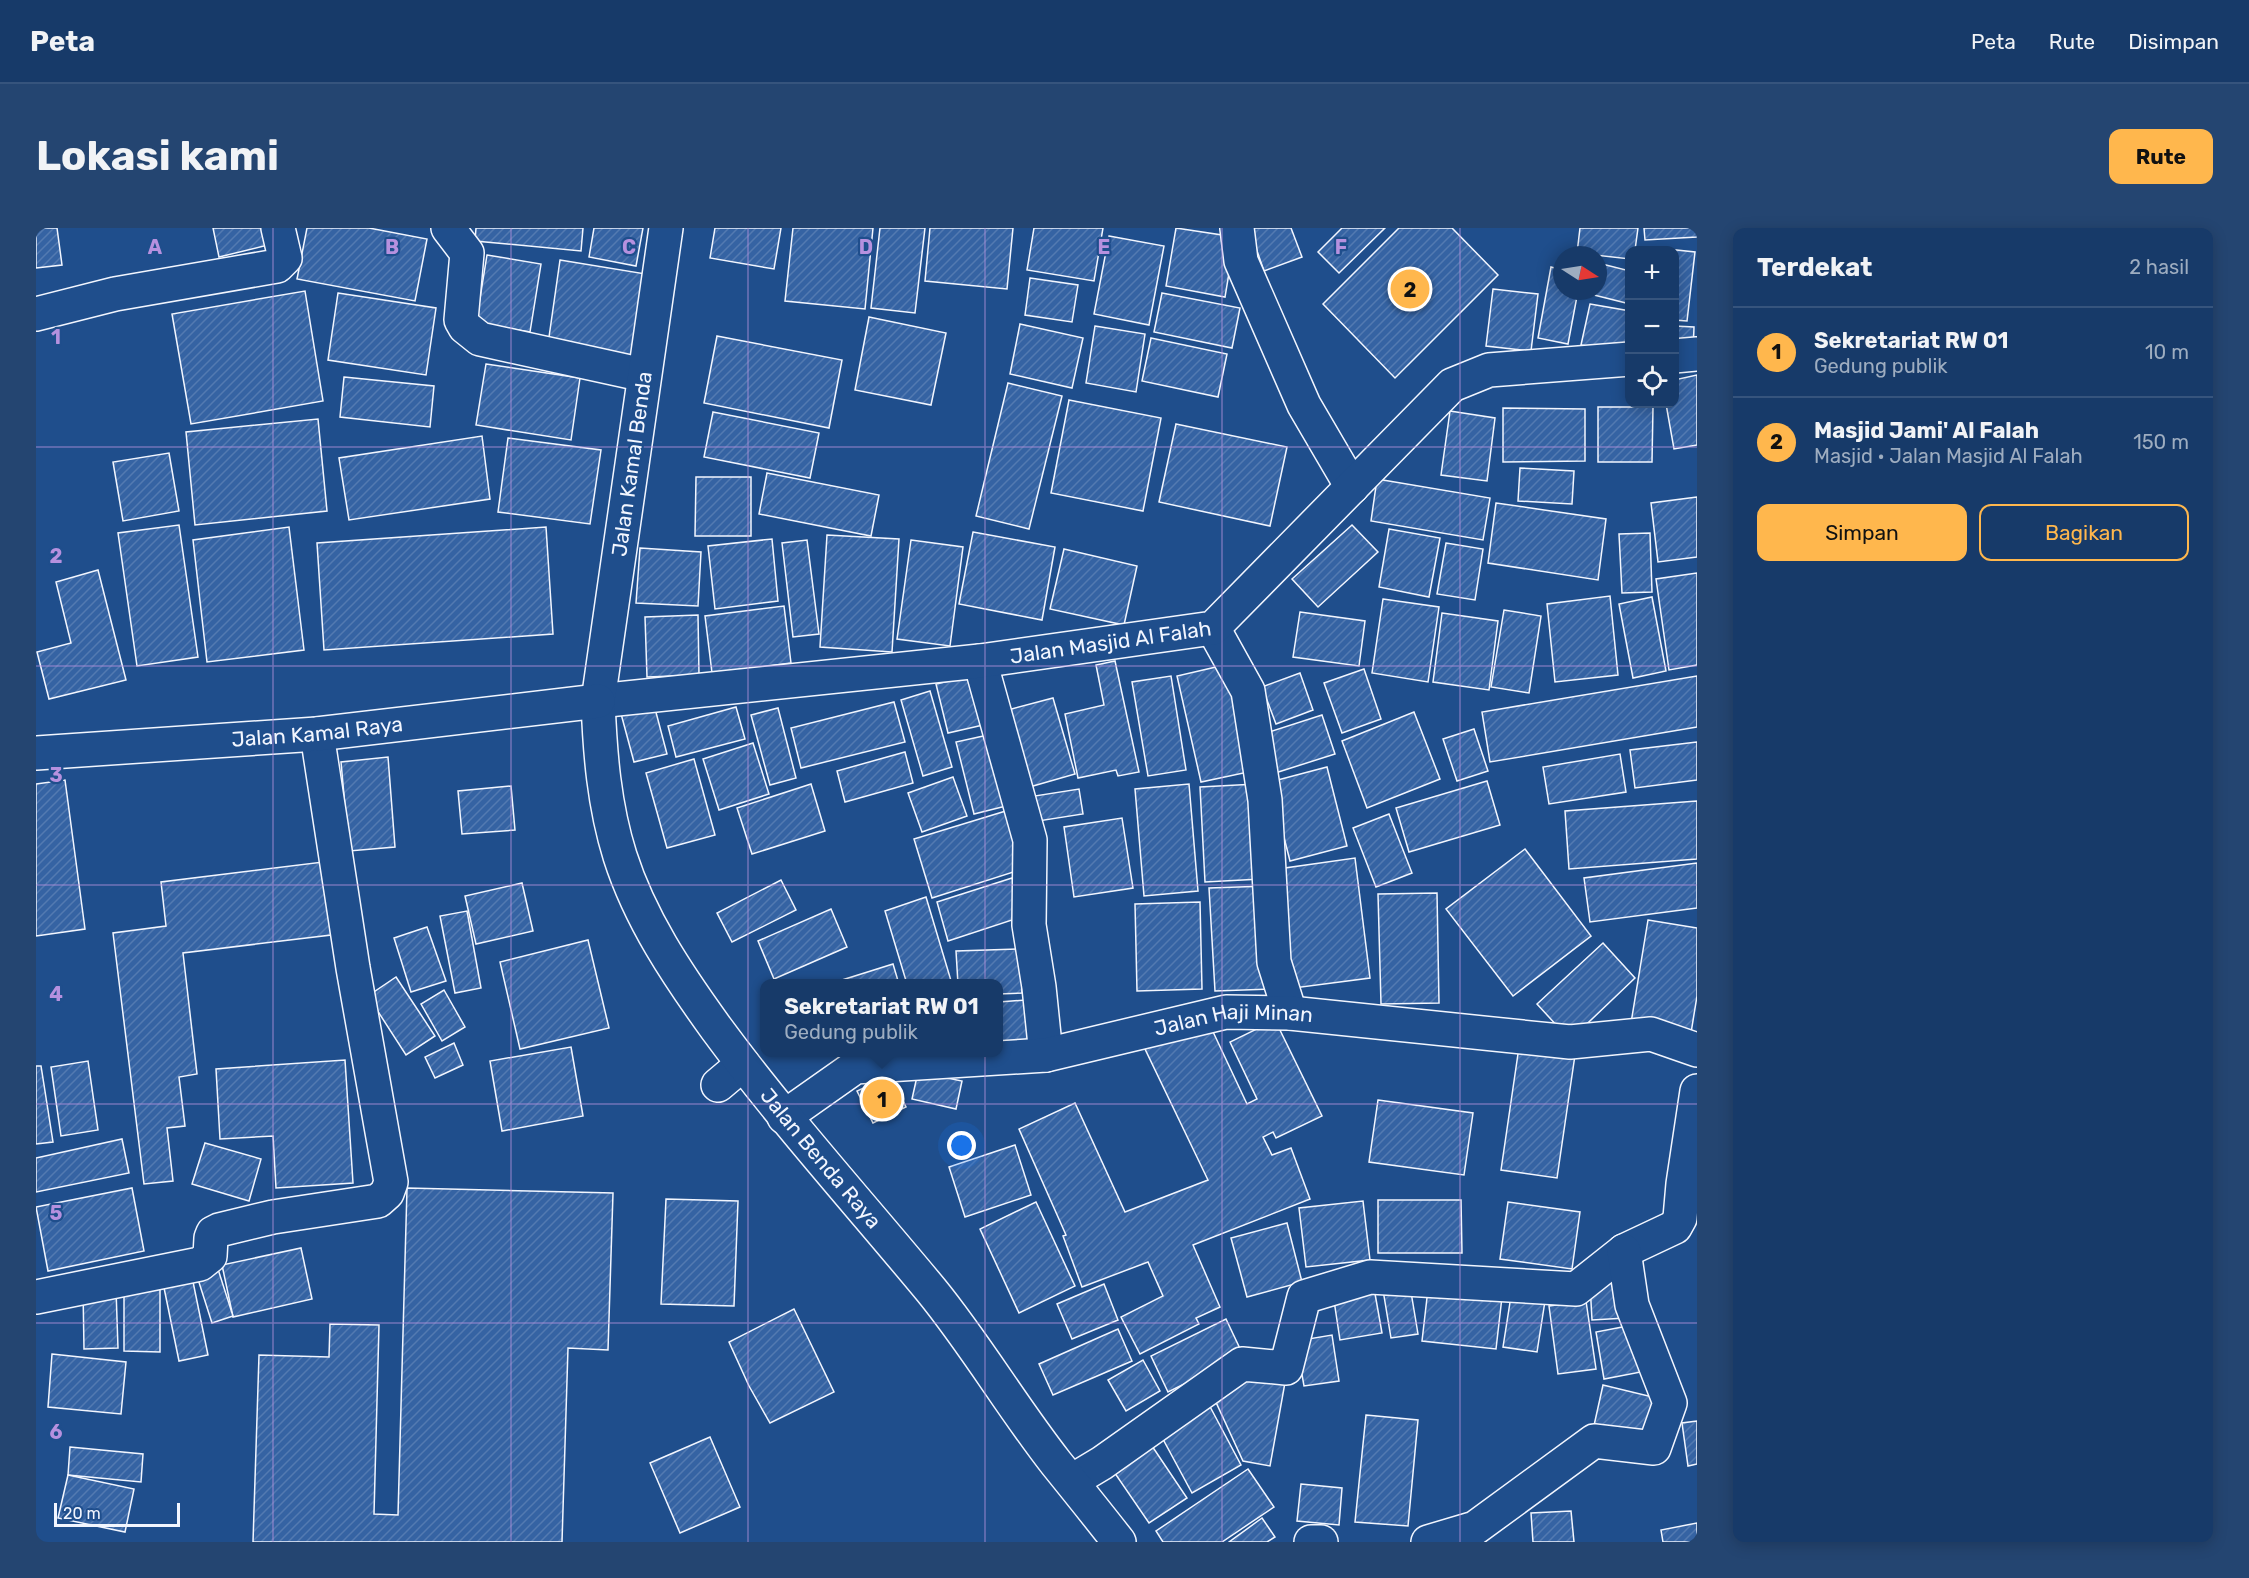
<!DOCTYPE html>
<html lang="id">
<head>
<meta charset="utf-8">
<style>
	body { margin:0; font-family:Rubik,sans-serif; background:#244571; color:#f1f3f6 }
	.controls { position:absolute; right:18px; top:18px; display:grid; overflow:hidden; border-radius:12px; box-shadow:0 3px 15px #0003 }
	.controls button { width:54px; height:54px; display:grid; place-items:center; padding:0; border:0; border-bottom:2px solid #36547d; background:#173a69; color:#f1f3f6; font:30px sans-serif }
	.compass { position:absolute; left:1517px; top:18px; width:54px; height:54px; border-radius:50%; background:#173a69; box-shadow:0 3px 15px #0003; rotate:102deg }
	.scale { position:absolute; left:18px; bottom:15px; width:126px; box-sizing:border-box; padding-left:6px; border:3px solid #f2f6ff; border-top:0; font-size:16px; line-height:21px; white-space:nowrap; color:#f2f6ff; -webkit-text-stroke:4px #1f4e8c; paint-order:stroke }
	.you { position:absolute; left:926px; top:918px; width:21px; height:21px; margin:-15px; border:4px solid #fff; border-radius:50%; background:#1a73e8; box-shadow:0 0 0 9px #1a73e833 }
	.badge { display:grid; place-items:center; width:39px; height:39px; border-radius:50%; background:#ffb74d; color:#111; font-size:20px; font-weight:700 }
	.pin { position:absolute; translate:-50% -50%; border:3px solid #fff; box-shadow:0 2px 6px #0006 }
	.popup { position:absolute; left:724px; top:751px; width:243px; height:78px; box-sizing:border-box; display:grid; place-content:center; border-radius:12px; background:#173a69; filter:drop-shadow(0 2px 4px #0005); font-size:20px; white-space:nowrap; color:#9eadc0 }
	.popup b { font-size:22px; color:#f1f3f6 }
	.popup::after { content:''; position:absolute; left:50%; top:100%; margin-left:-12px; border:12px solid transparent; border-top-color:#173a69 }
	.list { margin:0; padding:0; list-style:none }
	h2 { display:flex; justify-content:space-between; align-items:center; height:78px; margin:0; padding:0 24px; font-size:26px }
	h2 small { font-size:20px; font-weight:400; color:#9eadc0 }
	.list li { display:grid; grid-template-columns:39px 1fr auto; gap:18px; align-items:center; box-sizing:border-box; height:90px; padding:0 24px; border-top:2px solid #36547d }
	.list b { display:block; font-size:22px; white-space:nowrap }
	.list p { margin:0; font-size:20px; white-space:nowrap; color:#9eadc0 }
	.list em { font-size:20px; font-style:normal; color:#9eadc0 }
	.actions { display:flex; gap:12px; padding:18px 24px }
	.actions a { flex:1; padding:14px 0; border:2px solid #ffb74d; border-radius:12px; text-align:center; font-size:21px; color:#ffb74d }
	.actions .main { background:#ffb74d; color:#111 }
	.icon { flex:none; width:33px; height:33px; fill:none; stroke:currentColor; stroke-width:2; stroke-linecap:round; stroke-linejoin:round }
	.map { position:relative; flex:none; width:1661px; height:1314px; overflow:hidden; border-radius:12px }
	header { display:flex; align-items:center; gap:36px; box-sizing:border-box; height:84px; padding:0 30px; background:#173a69; border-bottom:2px solid #36547d }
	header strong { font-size:28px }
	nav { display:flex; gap:33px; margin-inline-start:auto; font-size:21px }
	.intro { display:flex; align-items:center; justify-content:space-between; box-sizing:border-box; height:144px; padding:0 36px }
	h1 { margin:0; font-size:42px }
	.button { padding:15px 27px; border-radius:12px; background:#ffb74d; color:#111; font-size:21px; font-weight:700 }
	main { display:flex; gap:36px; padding:0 36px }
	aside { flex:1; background:#173a69; border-radius:12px; box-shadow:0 3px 15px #0003 }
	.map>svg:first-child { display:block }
	.building { fill:url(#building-hatch); stroke:#f2f6ff; stroke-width:1.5 }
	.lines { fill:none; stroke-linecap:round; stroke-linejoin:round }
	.minor-casing { stroke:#f2f6ff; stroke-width:36 }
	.major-casing { stroke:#f2f6ff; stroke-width:36 }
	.minor { stroke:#1f4e8c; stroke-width:33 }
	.major { stroke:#1f4e8c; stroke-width:33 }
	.grid { fill:none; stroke:#b691df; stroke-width:1.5; stroke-opacity:0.55 }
	.labels { text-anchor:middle; stroke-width:4.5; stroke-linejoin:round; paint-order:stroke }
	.street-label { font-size:21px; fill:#f2f6ff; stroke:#1f4e8c }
	.grid-label { font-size:20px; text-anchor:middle; font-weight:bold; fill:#b691df; stroke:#1f4e8c; stroke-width:4.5; stroke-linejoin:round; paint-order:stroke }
</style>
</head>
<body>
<header>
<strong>Peta</strong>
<nav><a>Peta</a><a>Rute</a><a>Disimpan</a></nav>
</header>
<div class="intro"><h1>Lokasi kami</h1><a class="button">Rute</a></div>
<main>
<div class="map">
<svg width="1661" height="1314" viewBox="0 0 1661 1314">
	<defs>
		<pattern id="building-hatch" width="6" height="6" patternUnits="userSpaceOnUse" patternTransform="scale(1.5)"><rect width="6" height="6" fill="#3563a3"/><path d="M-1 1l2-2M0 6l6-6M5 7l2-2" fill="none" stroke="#537ab1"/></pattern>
	</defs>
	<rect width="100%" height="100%" fill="#1f4e8c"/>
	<g class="building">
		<path d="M0,0H21L26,37L0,40Z"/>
		<path d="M177,0H232L236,16L183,29Z"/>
		<path d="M271,0H333L391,11L379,73L261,51Z"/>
		<path d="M440,0H547L545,23L439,13Z"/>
		<path d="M558,0H607L600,38L553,29Z"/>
		<path d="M679,0H745L738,41L674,30Z"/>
		<path d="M757,0H837L829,81L749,73Z"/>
		<path d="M844,0H889L879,85L835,80Z"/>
		<path d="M894,0H977L971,61L889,53Z"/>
		<path d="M998,0H1067L1058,53L991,42Z"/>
		<path d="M1140,0L1199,9L1189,69L1130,58Z"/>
		<path d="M1213,0H1255L1266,29L1228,43Z"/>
		<path d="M1306,0H1349L1303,45L1282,24Z"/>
		<path d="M1363,0H1416L1462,47L1359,150L1287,76Z"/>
		<path d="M1544,0H1602L1599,22H1594V31L1541,25Z"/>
		<path d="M1608,0H1661V9L1609,12Z"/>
		<path d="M1073,8L1128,18L1113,97L1058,86Z"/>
		<path d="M1612,19L1659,24L1651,93L1638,92V22H1612Z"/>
		<path d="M451,27L505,36L494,104L440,95Z"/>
		<path d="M524,32L610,46L597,129L512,116Z"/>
		<path d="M1562,35L1594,43V76L1546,64L1562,63Z"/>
		<path d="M1515,39L1526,42V63H1542L1532,116L1502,110Z"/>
		<path d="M994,50L1042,57L1036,94L989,87Z"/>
		<path d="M1457,61L1502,66L1495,123L1450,118Z"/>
		<path d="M269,63L287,173L155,196L136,86Z"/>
		<path d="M302,65L400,80L390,147L292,132Z"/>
		<path d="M1126,65L1204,80L1196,120L1118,104Z"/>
		<path d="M1554,76L1594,83V98L1588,125L1545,117Z"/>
		<path d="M833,89L910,105L895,177L819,162Z"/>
		<path d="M984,96L1047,110L1036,160L974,146Z"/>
		<path d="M1059,98L1109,106L1100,164L1050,155Z"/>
		<path d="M1638,98L1658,99L1657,125L1638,124Z"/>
		<path d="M681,108L806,132L793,200L668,175Z"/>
		<path d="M1115,110L1191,126L1182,169L1106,153Z"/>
		<path d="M450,136L544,150L535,212L440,197Z"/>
		<path d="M1661,147V217L1638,221L1630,176H1638V152Z"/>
		<path d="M308,149L398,158L394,199L304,189Z"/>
		<path d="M972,155L1026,168L993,301L940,288Z"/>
		<path d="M1033,172L1125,190L1107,283L1015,265Z"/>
		<path d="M1562,179H1617L1616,234H1562Z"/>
		<path d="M1467,180L1549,181V233L1467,234Z"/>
		<path d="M1414,183L1459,190L1451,253L1405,247Z"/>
		<path d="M677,184L783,205L774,250L668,229Z"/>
		<path d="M282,191L291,283L159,297L150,204Z"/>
		<path d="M1140,196L1251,219L1234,298L1123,274Z"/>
		<path d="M446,208L454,271L313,292L303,230Z"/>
		<path d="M472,210L565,222L554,296L462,284Z"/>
		<path d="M133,225L143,283L87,293L77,234Z"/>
		<path d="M1484,240L1538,243L1536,276L1482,273Z"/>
		<path d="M731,245L843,267L835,308L723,286Z"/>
		<path d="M660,249H715V308H659Z"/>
		<path d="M1341,251L1454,270L1447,312L1335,293Z"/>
		<path d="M1661,269V329L1622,334L1615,275Z"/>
		<path d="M1460,275L1570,291L1562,352L1452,335Z"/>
		<path d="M143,297L162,429L101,438L82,305Z"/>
		<path d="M1316,297L1342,324L1282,379L1256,351Z"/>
		<path d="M253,299L268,422L171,434L157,312Z"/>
		<path d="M510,299L517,406L288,422L281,315Z"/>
		<path d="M1353,301L1404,310L1393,369L1343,359Z"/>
		<path d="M937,304L1019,319L1006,392L923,376Z"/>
		<path d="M1614,305L1616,364L1586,365L1583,306Z"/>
		<path d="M791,307L863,311L856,424L784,419Z"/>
		<path d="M736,311L742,373L679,381L672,318Z"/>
		<path d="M771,312L783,406L757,409L746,315Z"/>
		<path d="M875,312L927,319L914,418L861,411Z"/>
		<path d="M1410,315L1447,321L1439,372L1401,366Z"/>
		<path d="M604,320L665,324L662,378L600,375Z"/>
		<path d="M1028,321L1101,338L1088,397L1014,381Z"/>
		<path d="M62,342L90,452L13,471L1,424L35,415L20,354Z"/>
		<path d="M1661,345V437L1633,442L1620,351Z"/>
		<path d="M1574,368L1582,447L1519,454L1511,376Z"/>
		<path d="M1616,369L1630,443L1597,450L1583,376Z"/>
		<path d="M1347,371L1403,379L1392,454L1336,445Z"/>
		<path d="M748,378L755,435L676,445L669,388Z"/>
		<path d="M1468,382L1505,388L1493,465L1455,459Z"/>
		<path d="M1264,384L1329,393L1323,438L1257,429Z"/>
		<path d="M1406,385L1462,393L1453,462L1397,454Z"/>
		<path d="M662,387L663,447L611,449L609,389Z"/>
		<path d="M1079,433L1103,544L1082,548L1080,542L1042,550L1029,486L1068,477L1060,437Z"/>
		<path d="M1193,436L1217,543L1165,554L1141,448Z"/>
		<path d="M1328,441L1345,491L1306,505L1288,455Z"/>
		<path d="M1264,445L1277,482L1240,496L1226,459Z"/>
		<path d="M944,446L956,495L912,505L900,456Z"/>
		<path d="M1135,448L1150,542L1112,548L1096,454Z"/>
		<path d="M1661,448V499L1454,534L1446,484Z"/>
		<path d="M894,463L916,539L887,548L865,472Z"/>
		<path d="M1017,470L1039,546L990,560L968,483Z"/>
		<path d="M617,473L631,526L598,534L584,482Z"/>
		<path d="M858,474L869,514L765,540L755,500Z"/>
		<path d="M700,479L709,511L640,529L632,498Z"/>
		<path d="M742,480L760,550L734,557L715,487Z"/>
		<path d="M1378,484L1404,551L1331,580L1306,513Z"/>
		<path d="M1286,487L1299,526L1236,546L1224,507Z"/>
		<path d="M1438,501L1452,543L1421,553L1407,511Z"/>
		<path d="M961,505L978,576L938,586L920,514Z"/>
		<path d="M1661,514V552L1599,560L1594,522Z"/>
		<path d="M717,515L733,566L683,582L667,531Z"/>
		<path d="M869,524L877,555L809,574L801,543Z"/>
		<path d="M1584,526L1590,564L1513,576L1507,539Z"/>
		<path d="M352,529L359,619L313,623L305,534Z"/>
		<path d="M658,531L679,607L631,620L610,545Z"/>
		<path d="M1291,539L1311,618L1254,633L1234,554Z"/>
		<path d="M917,549L931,588L886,604L872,565Z"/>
		<path d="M29,552L49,701L0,708V556Z"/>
		<path d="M1451,553L1464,597L1373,624L1360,580Z"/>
		<path d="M775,556L789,603L716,626L701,580Z"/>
		<path d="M1153,556L1162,663L1108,668L1099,561Z"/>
		<path d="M1220,556L1225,651L1169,654L1164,559Z"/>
		<path d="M475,558L479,602L426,606L422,563Z"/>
		<path d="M1043,561L1047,586L996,594L992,569Z"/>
		<path d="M1661,573V631L1533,641L1529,583Z"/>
		<path d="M973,582L990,640L896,670L878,611Z"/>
		<path d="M1353,586L1376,645L1340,659L1317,600Z"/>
		<path d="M1086,590L1097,660L1038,669L1028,599Z"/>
		<path d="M1489,621L1555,708L1477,768L1410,681Z"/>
		<path d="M1319,630L1334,750L1258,760L1242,641Z"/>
		<path d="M287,634L295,707L147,725L161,846L143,849L149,898L131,900L137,953L108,956L77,705L130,698L125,654Z"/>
		<path d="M1661,635V680L1554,694L1548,650Z"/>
		<path d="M976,650L988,688L912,713L901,674Z"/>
		<path d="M745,652L760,682L696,714L681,685Z"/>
		<path d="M486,655L497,703L440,716L429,668Z"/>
		<path d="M1231,658L1236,761L1179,763L1173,660Z"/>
		<path d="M1401,665L1403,775L1345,776L1342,666Z"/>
		<path d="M890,669L916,756H871L849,683Z"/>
		<path d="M1164,674L1166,761L1101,763L1099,676Z"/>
		<path d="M795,681L811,719L738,751L722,713Z"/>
		<path d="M431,683L445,760L419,765L404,688Z"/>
		<path d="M1612,692L1661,700V768L1654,811L1594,801Z"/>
		<path d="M391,699L410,753L375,764L358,710Z"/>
		<path d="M552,712L573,800L484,821L464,734Z"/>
		<path d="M1567,715L1599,750L1534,812L1501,776Z"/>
		<path d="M985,721L986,765L963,766V756H922L920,723Z"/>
		<path d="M857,736L863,756H808L806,752Z"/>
		<path d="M360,749L399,808L370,827L332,768Z"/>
		<path d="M408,762L429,799L406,813L385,776Z"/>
		<path d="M990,772L994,818L963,820V774Z"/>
		<path d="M1171,791L1211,876L1221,871L1194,814L1239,792L1286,888L1240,910L1237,904L1227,909L1236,927L1255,920L1274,971L1157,1017L1184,1079L1160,1090L1163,1096L1104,1126L1085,1089L1127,1068L1112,1034L1046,1059L1027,1008L1030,1007L983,901L1039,875L1089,984L1172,952L1109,821Z"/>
		<path d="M418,815L427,837L399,850L389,829Z"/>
		<path d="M535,819L547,888L466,903L454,833Z"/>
		<path d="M1483,819L1539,827L1521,950L1465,942Z"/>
		<path d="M309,832L317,955L240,960L237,908L184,911L180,841Z"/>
		<path d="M52,833L62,902L25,908L15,839Z"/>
		<path d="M0,838H5L17,914L0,916Z"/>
		<path d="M882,844L926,853L920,881L876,871Z"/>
		<path d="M855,847L870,879L837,895L821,863Z"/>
		<path d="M1342,872L1437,885L1428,947L1333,934Z"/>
		<path d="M86,911L93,945L0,964V930Z"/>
		<path d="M169,915L225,931L213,973L156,956Z"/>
		<path d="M979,917L995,967L929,989L913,939Z"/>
		<path d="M96,960L108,1023L12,1043L0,979Z"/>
		<path d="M371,960L577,965L572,1122L532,1120L526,1314H217L223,1127L293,1129L294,1096L343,1097L338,1286L362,1287Z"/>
		<path d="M630,971L702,973L698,1078L625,1076Z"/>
		<path d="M1342,972H1425L1426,1025H1342Z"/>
		<path d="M1327,973L1334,1032L1270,1039L1263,980Z"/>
		<path d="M1000,974L1039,1058L983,1085L944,1001Z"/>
		<path d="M1472,974L1544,984L1536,1041L1464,1031Z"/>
		<path d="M1251,995L1266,1054L1211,1069L1195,1010Z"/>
		<path d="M265,1020L276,1071L197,1089L186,1037Z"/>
		<path d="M181,1038L197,1088L176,1095L160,1045Z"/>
		<path d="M155,1044L172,1127L143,1133L126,1050Z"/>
		<path d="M1588,1054L1590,1090L1556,1092L1554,1056Z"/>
		<path d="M88,1055H124V1124L88,1123Z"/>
		<path d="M1068,1056L1082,1092L1036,1111L1021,1076Z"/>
		<path d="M1374,1058L1382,1106L1355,1110L1347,1062Z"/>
		<path d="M1338,1060L1346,1105L1304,1112L1297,1066Z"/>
		<path d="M80,1061L82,1120L48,1121L47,1062Z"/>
		<path d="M1392,1061L1466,1069L1460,1121L1386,1113Z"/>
		<path d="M1475,1068L1509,1073L1501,1124L1467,1119Z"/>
		<path d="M1550,1073L1560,1141L1522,1146L1513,1078Z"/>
		<path d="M758,1081L798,1164L734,1195L713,1158L693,1114Z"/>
		<path d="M1190,1091L1207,1127L1132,1164L1115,1128Z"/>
		<path d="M1597,1097L1605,1144L1568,1151L1560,1104Z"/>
		<path d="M1082,1101L1096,1133L1017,1167L1003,1136Z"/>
		<path d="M1296,1107L1303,1153L1268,1158L1260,1113Z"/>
		<path d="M16,1126L90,1134L85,1186L12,1179Z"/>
		<path d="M1107,1132L1124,1163L1090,1183L1072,1152Z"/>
		<path d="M1209,1141L1250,1149L1234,1238L1207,1233L1173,1159Z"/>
		<path d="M1567,1157L1629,1172L1618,1216L1557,1202Z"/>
		<path d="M1171,1173L1205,1237L1156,1265L1121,1200Z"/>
		<path d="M1330,1187L1382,1192L1372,1298L1319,1294Z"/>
		<path d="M1661,1193V1236L1652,1238L1646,1195Z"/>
		<path d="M674,1209L704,1279L644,1305L614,1235Z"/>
		<path d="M1114,1215L1151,1270L1113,1295L1076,1241Z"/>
		<path d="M34,1219L107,1226L105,1254L32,1247Z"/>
		<path d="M1212,1241L1238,1279L1186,1314H1127L1120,1303Z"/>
		<path d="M32,1247L98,1261L89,1304L22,1290Z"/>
		<path d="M1265,1256L1306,1260L1303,1297L1261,1293Z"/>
		<path d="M1535,1283L1538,1314H1497L1495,1285Z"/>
		<path d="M1226,1290L1239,1309L1231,1314H1193Z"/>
		<path d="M1661,1295V1314H1627L1625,1302Z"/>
	</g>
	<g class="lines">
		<defs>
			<g id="minor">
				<path d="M412,0L431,25L425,92L429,99L444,111L608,147"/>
				<path d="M1201,0L1205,33L1268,177L1316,259"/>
				<path d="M0,86L79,66L241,38L249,30L242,0"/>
				<path d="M1638,128L1661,126"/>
				<path d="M1177,400L1212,463L1229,572L1238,734L1254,785"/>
				<path d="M944,433L994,612L993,697L1003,759L1010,827"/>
				<path id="s1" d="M562,473L944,433L1177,400L1416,157L1453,142L1594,131"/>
				<path d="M682,857L707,836"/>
				<path id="s2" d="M748,889L819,839L1010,827L1190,784L1254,785L1534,814L1615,806L1661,822"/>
				<path d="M0,1069L164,1036L174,1028L175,1010L177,1005L183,1002L237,989L342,973L351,965L355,954L317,740L281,506"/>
				<path d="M1036,1253L1066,1235L1206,1136L1250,1140L1268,1069L1334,1049L1540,1061L1588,1023L1639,999L1644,990L1647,956L1661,863"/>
				<path d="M1275,1314H1285"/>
				<path d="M1392,1314L1439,1300L1558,1213L1618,1220L1634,1175L1596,1077L1588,1023"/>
			</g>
			<g id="major">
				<path id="s3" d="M630,0L562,473C564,525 568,577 584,628C604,691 641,746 680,800C747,891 823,975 895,1062C940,1117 976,1179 1020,1235C1041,1261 1062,1287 1083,1314"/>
				<path id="s4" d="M0,525L281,506L562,473"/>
			</g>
		</defs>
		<use href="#minor" class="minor-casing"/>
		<use href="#major" class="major-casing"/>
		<use href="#minor" class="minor"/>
		<use href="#major" class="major"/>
	</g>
	<path class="grid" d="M237,0V1314M475,0V1314M712,0V1314M949,0V1314M1186,0V1314M1424,0V1314M0,219H1661M0,438H1661M0,657H1661M0,876H1661M0,1095H1661"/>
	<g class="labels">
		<g class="street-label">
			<text transform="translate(596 236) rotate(-82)" y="7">Jalan Kamal Benda</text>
			<text dy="7" stroke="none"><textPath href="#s1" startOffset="516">Jalan Masjid Al Falah</textPath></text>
			<text dy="7" stroke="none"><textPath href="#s4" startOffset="282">Jalan Kamal Raya</textPath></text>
			<text dy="7" stroke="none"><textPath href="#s2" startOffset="470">Jalan Haji Minan</textPath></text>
			<text dy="7" stroke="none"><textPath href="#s3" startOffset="1000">Jalan Benda Raya</textPath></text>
		</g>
	</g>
	<g class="grid-label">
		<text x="119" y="26">A</text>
		<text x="356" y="26">B</text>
		<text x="593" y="26">C</text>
		<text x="830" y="26">D</text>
		<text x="1068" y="26">E</text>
		<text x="1305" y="26">F</text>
		<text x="20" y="116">1</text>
		<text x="20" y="335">2</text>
		<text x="20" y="554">3</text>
		<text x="20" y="773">4</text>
		<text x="20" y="992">5</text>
		<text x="20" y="1211">6</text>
	</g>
</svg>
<div class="controls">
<button>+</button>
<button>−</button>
<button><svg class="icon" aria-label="locate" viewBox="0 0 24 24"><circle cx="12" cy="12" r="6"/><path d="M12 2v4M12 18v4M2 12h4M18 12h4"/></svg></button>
</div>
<svg class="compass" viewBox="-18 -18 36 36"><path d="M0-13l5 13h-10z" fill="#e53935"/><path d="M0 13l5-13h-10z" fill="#9eadc0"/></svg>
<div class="scale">20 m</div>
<div class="you"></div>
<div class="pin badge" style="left:846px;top:871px">1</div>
<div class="popup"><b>Sekretariat RW 01</b>Gedung publik</div>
<div class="pin badge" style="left:1374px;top:61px">2</div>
</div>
<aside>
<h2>Terdekat<small>2 hasil</small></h2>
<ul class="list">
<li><span class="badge">1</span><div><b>Sekretariat RW 01</b><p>Gedung publik</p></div><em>10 m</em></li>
<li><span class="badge">2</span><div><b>Masjid Jami' Al Falah</b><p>Masjid · Jalan Masjid Al Falah</p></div><em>150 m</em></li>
</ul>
<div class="actions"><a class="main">Simpan</a><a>Bagikan</a></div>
</aside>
</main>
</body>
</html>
